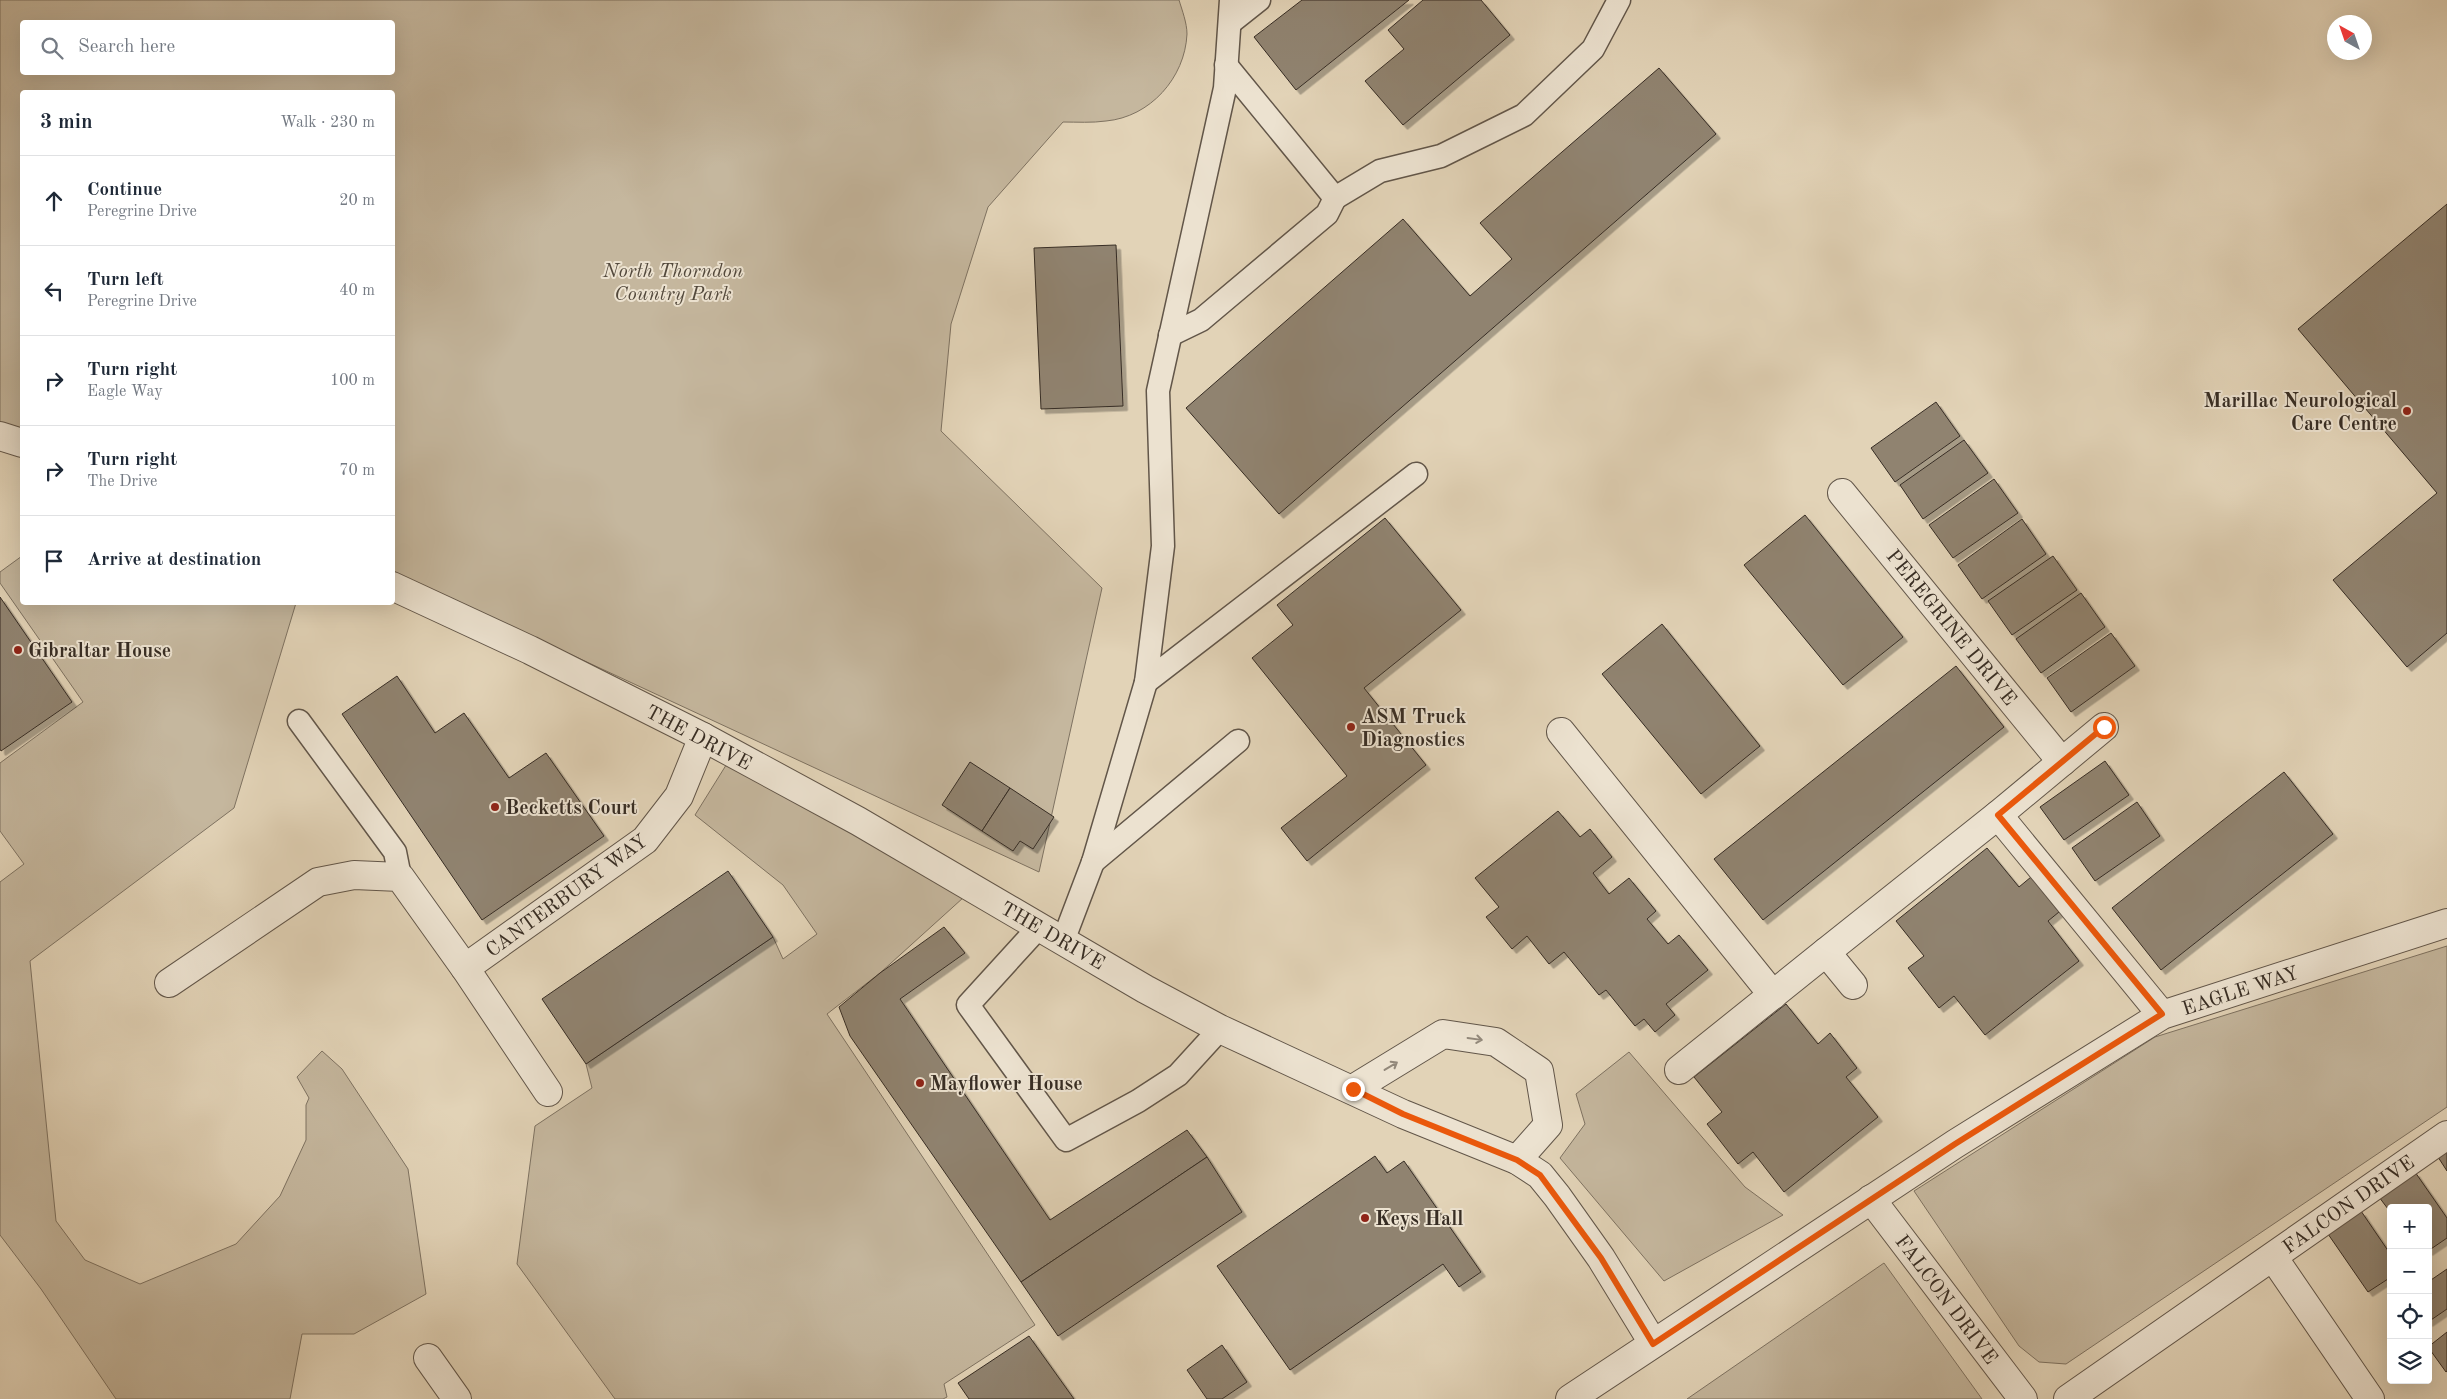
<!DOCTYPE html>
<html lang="en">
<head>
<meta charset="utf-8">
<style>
	body { margin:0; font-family:"Old Standard TT",serif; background:#f2f2f3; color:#1f2937 }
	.controls { position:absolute; right:15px; bottom:15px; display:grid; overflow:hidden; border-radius:5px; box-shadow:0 5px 20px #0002 }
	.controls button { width:45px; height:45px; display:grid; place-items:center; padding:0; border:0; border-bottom:1px solid #e0e1e3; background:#fff; color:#1f2937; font:25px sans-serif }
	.compass { position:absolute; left:2327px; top:15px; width:45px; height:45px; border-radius:50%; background:#fff; box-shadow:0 5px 20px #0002; rotate:320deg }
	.stop { position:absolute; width:15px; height:15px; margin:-11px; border:4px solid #ea580c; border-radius:50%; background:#fff }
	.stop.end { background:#ea580c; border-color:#fff; box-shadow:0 1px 5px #0008 }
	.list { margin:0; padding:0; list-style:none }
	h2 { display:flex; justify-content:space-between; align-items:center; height:65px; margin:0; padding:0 20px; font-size:21px }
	h2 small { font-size:16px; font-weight:400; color:#747a83 }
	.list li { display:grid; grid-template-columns:32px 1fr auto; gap:15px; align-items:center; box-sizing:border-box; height:90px; padding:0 20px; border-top:1px solid #e0e1e3 }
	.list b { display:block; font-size:19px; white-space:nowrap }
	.list p { margin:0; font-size:16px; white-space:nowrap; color:#747a83 }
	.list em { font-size:16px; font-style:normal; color:#747a83 }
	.icon { flex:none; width:28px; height:28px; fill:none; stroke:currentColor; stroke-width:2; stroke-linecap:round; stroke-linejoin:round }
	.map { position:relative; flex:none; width:2447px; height:1399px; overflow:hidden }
	.search { position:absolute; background:#fff; box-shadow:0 5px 20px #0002; left:20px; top:20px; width:375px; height:55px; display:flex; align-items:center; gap:12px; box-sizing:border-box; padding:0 18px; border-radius:5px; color:#747a83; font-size:19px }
	.panel { position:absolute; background:#fff; box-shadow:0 5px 20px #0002; left:20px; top:90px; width:375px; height:515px; border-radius:5px }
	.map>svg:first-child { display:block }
	.green { fill:#c5b79e; stroke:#7e7261; fill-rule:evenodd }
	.building { fill:#908370; stroke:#372d24; filter:url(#shadow) }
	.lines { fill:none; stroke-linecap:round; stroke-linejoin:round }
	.service-casing { stroke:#625649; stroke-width:25 }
	.minor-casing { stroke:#625649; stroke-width:30 }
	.tertiary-casing { stroke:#625649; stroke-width:30 }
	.service { stroke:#ece2d0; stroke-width:22 }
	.minor { stroke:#ece2d0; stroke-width:28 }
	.tertiary { stroke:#ece2d0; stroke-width:28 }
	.oneway { stroke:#92887a }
	.route { stroke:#ea580c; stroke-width:6 }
	.poi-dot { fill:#8f2418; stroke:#ece2d0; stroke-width:2 }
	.labels { text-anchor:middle; stroke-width:4; stroke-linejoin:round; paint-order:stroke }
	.park-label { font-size:20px; font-style:italic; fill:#53493c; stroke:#ece2d0 }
	.poi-label { font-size:20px; font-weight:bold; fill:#372d24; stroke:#ece2d0; text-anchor:start }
	.street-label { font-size:20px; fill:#372d24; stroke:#ece2d0 }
</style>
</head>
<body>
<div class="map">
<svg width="2447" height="1399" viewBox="0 0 2447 1399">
	<defs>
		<filter id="shadow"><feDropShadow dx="4.5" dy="4.5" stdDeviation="0" flood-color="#0004"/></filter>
	</defs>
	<rect width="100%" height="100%" fill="#e2d3b7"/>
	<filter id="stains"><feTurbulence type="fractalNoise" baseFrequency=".004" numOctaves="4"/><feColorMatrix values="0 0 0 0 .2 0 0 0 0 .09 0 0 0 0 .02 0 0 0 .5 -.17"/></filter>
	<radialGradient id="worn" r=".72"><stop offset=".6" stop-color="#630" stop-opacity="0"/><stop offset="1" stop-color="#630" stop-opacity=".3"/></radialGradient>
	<g class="green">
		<path d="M0,0H1179C1182,10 1187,23 1187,34C1185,78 1150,117 1106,121C1092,123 1077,122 1063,122L988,207L951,324L941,431L1102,588L1039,872L393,572L392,92H22V443L0,436ZM22,22H392V72H22Z"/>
		<path d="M22,556V602L296,603L234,808L30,961L56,1221L85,1260L140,1284L236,1244L280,1196L306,1140V1105L309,1098L297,1077L322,1051L342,1069L408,1169L426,1294L354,1334H302L290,1399H116L41,1289L0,1235V882L24,864L0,831V763L83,702L0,583V572Z"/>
		<path d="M733,754L974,888L880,973L827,1014L1035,1325L944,1384L947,1397L943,1399H615L517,1264L535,1126L592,1088L586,1064L773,937L783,959L817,934L783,885L695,815Z"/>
		<path d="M2447,946V1107L2066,1364L2039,1362L2019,1346L1914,1191L2155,1037Z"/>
		<path d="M1629,1052L1745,1187L1783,1215L1664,1281L1560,1158L1585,1124L1576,1094Z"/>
		<path d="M1884,1263L1982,1399H1687Z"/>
	</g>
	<g class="building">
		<path d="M1302,0H1409L1296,90L1254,37Z"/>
		<path d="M1423,0H1481L1510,35L1403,125L1365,81L1404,49L1388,30Z"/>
		<path d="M1659,68L1716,134L1279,514L1186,408L1403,219L1470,296L1512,259L1480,223Z"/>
		<path d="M2447,204V633L2407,667L2333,580L2437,493L2298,329Z"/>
		<path d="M1116,245L1123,406L1041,409L1034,248Z"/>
		<path d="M1936,402L1960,436L1895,482L1871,448Z"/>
		<path d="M1964,440L1988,473L1923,519L1900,485Z"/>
		<path d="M1994,479L2018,513L1953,558L1929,525Z"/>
		<path d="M1805,515L1903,637L1843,685L1744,565Z"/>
		<path d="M1385,518L1461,610L1364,688L1426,765L1307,861L1281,828L1347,776L1252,658L1293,625L1277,605Z"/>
		<path d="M2022,519L2046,554L1982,599L1958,565Z"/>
		<path d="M2053,556L2077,590L2012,635L1988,601Z"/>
		<path d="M2081,593L2105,627L2041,673L2016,639Z"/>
		<path d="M0,597L72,702L1,751L0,749Z"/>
		<path d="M1662,624L1760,746L1701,794L1602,674Z"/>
		<path d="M2111,633L2135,666L2071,712L2047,678Z"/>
		<path d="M1956,666L2004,727L1763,920L1714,859Z"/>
		<path d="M397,676L435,733L464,713L509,778L546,753L604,836L482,920L342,714Z"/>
		<path d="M2105,761L2129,795L2064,840L2040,807Z"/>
		<path d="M970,762L1010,788L982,831L942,805Z"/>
		<path d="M2284,772L2333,834L2161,970L2112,908Z"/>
		<path d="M1010,788L1054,817L1033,849L1020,841L1013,851L982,831Z"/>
		<path d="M2137,802L2160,836L2095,881L2072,848Z"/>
		<path d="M1558,811L1580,837L1590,829L1612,857L1593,873L1609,894L1629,878L1656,911L1647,919L1668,944L1679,935L1708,970L1666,1004L1675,1015L1655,1032L1644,1019L1635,1026L1606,990L1599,995L1564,952L1549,964L1527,936L1512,949L1486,917L1499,907L1475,878Z"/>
		<path d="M1987,848L2019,887L2031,877L2059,912L2048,921L2079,961L1985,1035L1954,996L1939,1008L1908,968L1924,956L1896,921Z"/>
		<path d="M728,871L773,937L586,1064L542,999Z"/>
		<path d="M944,927L965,953L900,999L1050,1220L1187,1130L1207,1157L1021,1282L850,1036L839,1007L880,973Z"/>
		<path d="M1786,1004L1818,1044L1830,1033L1857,1068L1846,1077L1878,1117L1784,1192L1753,1152L1738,1164L1707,1124L1722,1112L1694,1077Z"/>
		<path d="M2447,1151V1171L2438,1157Z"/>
		<path d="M1375,1156L1387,1173L1404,1161L1481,1272L1459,1287L1443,1264L1290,1370L1217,1266Z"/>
		<path d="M1207,1157L1242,1212L1058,1336L1021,1282Z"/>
		<path d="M2415,1172L2447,1218V1238L2428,1251V1208H2391V1213L2379,1197Z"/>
		<path d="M2361,1211L2391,1255V1277L2368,1292L2328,1234Z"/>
		<path d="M2447,1269V1309L2428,1322V1282Z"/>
		<path d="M2447,1332V1371L2446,1372L2428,1347Z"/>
		<path d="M1029,1336L1074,1399H969L958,1383Z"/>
		<path d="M1222,1345L1247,1382L1222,1399H1207L1187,1370Z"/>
	</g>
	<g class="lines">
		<defs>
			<g id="service">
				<path d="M1230,23L1259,0"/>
				<path d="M1335,198L1380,171L1441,156L1524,115L1593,49L1619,0"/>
				<path d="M1170,335L1201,320L1327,214L1335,198L1226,65"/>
				<path d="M1146,682L1416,474"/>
				<path d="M299,721L395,852L400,877"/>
				<path d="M1093,862L1238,741"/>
				<path d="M1039,927L968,1005L1066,1140L1138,1101L1178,1075L1220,1029"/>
				<path d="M1063,941L1093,862L1146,682L1163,546L1158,391L1225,88L1231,0"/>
			</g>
			<g id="minor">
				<path d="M1842,493L2062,762"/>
				<path d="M1561,732L1773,995"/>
				<path d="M1998,815L2104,727"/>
				<path d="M465,968L645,840L679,796L703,737"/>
				<path d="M169,983L318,882L354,875L400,877L465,968L548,1092"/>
				<path d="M1853,985L1826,952L1998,815L2162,1015"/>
				<path d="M1679,1070L1826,952"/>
				<path d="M1353,1089L1443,1034L1496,1042L1539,1071L1548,1125L1517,1160"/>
				<path d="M1871,1199L2023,1399"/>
				<path d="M2273,1257L2370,1399"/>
				<path d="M428,1358L457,1399"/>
				<path d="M2068,1399L2447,1135"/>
			</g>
			<g id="tertiary">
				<path d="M0,436L22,443"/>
				<path d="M392,586L530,650L703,737L858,821L1145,989L1220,1029L1403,1114L1517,1160L1540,1175L1557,1196L1601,1258L1653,1343"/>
				<path d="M1570,1399L1955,1144L2162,1015L2447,923"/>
			</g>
		</defs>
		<use href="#service" class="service-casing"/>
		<use href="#minor" class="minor-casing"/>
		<use href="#tertiary" class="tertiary-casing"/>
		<use href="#service" class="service"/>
		<use href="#minor" class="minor"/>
		<use href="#tertiary" class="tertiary"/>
	</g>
	<defs><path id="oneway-shaft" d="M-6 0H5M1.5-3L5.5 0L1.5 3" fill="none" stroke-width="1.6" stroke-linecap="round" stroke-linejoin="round" transform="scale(1.25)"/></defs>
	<g class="oneway">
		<use href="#oneway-shaft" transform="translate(1475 1039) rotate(8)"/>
		<use href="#oneway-shaft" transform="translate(1391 1066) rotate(-31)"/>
	</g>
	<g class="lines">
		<path class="route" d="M1353,1089L1403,1114L1517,1160L1540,1175L1601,1258L1653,1344L1955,1144L2162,1014L1998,815L2104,727"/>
	</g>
	<g class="poi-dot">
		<circle cx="2407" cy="411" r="5"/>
		<circle cx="18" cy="650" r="5"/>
		<circle cx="1351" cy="727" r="5"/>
		<circle cx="495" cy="807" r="5"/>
		<circle cx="920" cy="1083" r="5"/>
		<circle cx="1365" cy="1218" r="5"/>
	</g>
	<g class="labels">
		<g class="park-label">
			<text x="673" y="277">North Thorndon<tspan x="673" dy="23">Country Park</tspan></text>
		</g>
		<g class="poi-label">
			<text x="2397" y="407" text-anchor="end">Marillac Neurological<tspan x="2397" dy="23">Care Centre</tspan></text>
			<text x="28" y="657">Gibraltar House</text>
			<text x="1361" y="723">ASM Truck<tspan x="1361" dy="23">Diagnostics</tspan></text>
			<text x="505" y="814">Becketts Court</text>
			<text x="930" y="1090">Mayflower House</text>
			<text x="1375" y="1225">Keys Hall</text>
		</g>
		<g class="street-label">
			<text transform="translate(1952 627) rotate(51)" y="7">PEREGRINE DRIVE</text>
			<text transform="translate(699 737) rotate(28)" y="7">THE DRIVE</text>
			<text transform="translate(566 895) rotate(-36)" y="7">CANTERBURY WAY</text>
			<text transform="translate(1053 935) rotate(30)" y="7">THE DRIVE</text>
			<text transform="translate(2240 990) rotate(-18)" y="7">EAGLE WAY</text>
			<text transform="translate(2348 1204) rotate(-35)" y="7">FALCON DRIVE</text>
			<text transform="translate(1947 1299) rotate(53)" y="7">FALCON DRIVE</text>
		</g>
	</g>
	<rect width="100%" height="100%" filter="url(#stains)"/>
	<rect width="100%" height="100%" fill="url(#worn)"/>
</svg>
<div class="controls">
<button>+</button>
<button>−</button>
<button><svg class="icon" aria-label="locate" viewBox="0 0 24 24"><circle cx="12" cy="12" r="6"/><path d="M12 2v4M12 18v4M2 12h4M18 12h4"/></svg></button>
<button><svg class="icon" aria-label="layers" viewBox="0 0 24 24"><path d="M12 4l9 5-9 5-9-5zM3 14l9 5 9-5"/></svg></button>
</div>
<svg class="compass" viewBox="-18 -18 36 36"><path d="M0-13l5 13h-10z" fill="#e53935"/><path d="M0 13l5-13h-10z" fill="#747a83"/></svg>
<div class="stop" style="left:2104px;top:727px"></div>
<div class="stop end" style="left:1353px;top:1089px"></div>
<div class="search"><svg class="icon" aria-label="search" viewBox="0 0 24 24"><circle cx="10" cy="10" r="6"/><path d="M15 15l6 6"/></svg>Search here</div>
<section class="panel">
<h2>3 min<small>Walk · 230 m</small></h2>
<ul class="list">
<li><svg class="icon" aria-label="ahead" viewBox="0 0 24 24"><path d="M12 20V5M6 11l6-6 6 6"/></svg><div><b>Continue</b><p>Peregrine Drive</p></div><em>20 m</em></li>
<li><svg class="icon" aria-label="left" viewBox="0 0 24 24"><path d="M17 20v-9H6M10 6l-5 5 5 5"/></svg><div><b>Turn left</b><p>Peregrine Drive</p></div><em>40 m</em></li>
<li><svg class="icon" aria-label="right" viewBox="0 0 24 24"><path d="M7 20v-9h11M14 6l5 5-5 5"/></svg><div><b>Turn right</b><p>Eagle Way</p></div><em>100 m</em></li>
<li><svg class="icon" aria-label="right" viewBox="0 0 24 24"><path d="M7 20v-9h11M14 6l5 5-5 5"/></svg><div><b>Turn right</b><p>The Drive</p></div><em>70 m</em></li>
<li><svg class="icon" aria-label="arrive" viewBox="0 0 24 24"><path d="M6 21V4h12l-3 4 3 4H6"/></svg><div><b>Arrive at destination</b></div></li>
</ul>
</section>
</div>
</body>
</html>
